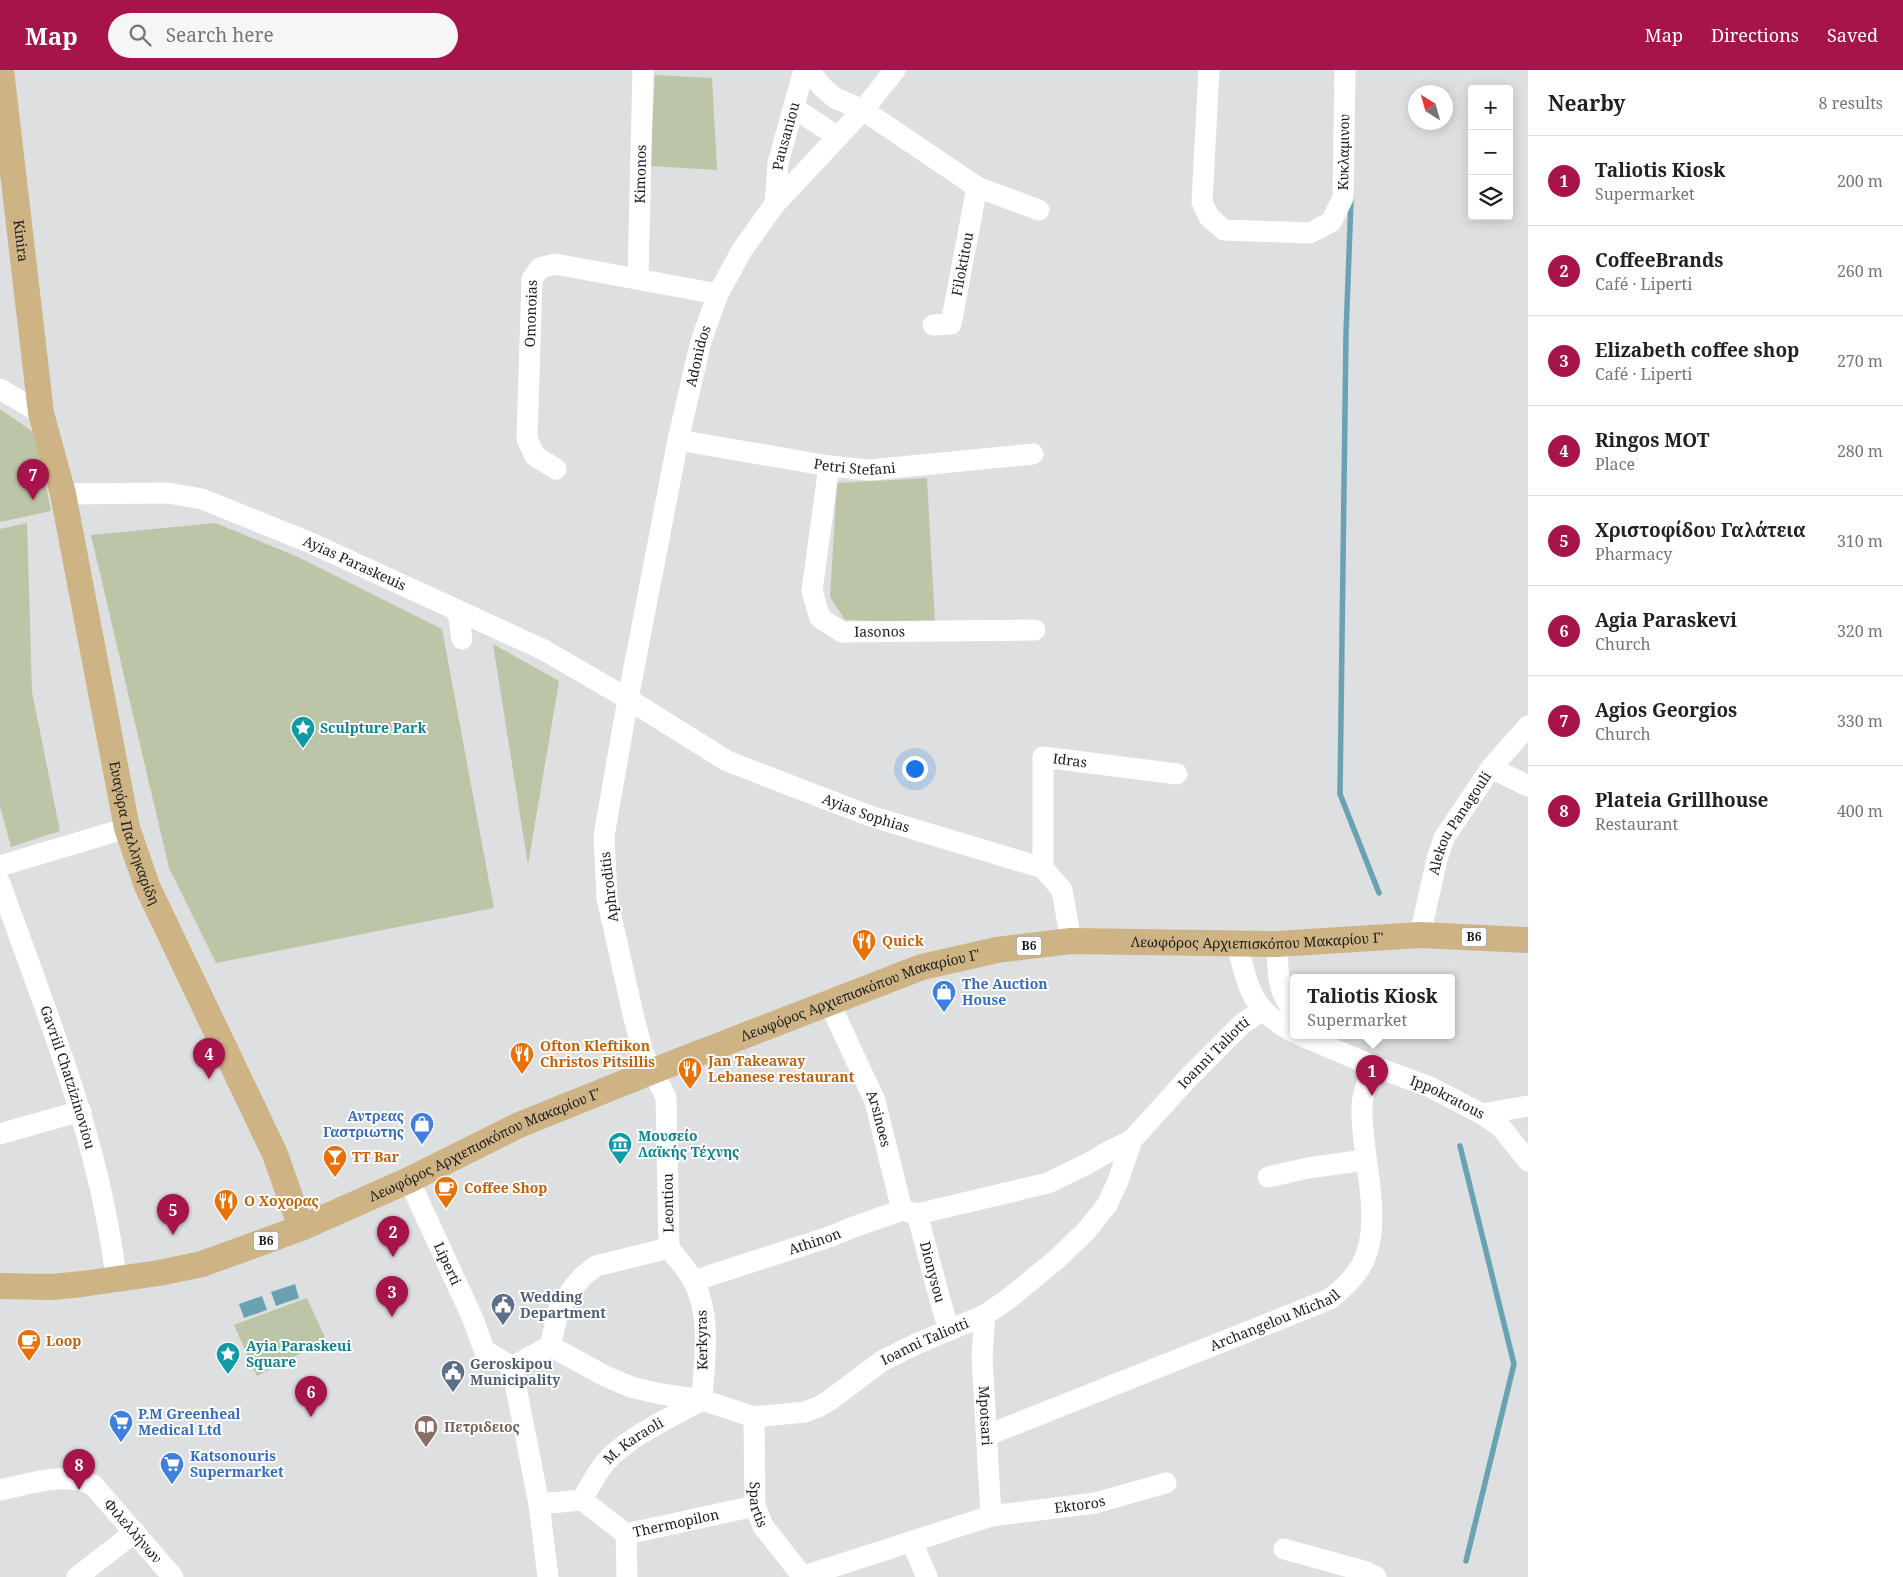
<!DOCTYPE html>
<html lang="en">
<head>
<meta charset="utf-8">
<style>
	body { margin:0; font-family:"Noto Serif",serif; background:#f6f6f6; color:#202124 }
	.controls { position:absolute; right:15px; top:15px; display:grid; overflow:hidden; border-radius:5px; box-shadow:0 2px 12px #0003 }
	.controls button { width:45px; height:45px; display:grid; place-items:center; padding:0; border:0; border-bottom:1px solid #e0e0e0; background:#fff; color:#202124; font:25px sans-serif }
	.compass { position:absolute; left:1408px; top:15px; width:45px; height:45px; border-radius:50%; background:#fff; box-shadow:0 2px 12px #0003; rotate:323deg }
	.you { position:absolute; left:914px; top:698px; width:18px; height:18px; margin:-12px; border:4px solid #fff; border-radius:50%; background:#1a73e8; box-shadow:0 0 0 8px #1a73e833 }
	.badge { display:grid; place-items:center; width:32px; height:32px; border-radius:50%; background:#a7134b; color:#fff; font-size:16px; font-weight:700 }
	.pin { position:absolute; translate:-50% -41px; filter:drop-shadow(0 1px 2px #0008) }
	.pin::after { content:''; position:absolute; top:26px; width:18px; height:15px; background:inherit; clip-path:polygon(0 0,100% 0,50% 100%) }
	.popup { position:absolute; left:1290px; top:904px; width:165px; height:65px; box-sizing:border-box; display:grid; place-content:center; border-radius:5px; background:#fff; filter:drop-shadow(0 1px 4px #0005); font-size:16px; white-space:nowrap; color:#757577 }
	.popup b { font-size:19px; color:#202124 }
	.popup::after { content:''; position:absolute; left:50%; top:100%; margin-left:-10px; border:10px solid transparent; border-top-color:#fff }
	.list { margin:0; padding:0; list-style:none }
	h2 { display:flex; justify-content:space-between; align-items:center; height:65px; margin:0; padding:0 20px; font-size:21px }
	h2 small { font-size:16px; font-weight:400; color:#757577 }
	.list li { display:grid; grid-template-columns:32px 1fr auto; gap:15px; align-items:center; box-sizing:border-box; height:90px; padding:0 20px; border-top:1px solid #e0e0e0 }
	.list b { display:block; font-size:19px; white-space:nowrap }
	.list p { margin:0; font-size:16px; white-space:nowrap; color:#757577 }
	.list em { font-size:16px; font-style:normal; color:#757577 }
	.icon { flex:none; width:28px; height:28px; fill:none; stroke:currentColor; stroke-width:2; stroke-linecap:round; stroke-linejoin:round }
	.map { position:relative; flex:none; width:1528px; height:1507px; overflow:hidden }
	header { display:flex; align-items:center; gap:30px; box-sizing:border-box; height:70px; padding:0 25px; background:#a7134b; color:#fff }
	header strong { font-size:24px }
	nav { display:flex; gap:28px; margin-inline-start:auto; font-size:18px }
	.search { width:350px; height:45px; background:#f6f6f6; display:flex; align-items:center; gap:12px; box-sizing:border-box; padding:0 18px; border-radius:28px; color:#757577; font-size:19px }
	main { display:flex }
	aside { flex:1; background:#fff }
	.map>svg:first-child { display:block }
	.green { fill:#bcc5a6 }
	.water { fill:#69a2b3 }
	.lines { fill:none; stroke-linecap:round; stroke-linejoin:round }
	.stream { stroke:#69a2b3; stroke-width:5.5 }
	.minor { stroke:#fff; stroke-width:21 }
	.major { stroke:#ceb484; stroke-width:26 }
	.labels { text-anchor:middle; stroke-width:4; stroke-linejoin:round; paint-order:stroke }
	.shield { fill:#fff; stroke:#606061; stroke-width:1 }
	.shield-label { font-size:12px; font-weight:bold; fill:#1c1c1d }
	.street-label { font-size:14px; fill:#1c1c1d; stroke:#fff }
	.culture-label { font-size:14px; font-weight:bold; fill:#0d838f; stroke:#fff; text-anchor:start }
	.food-label { font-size:14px; font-weight:bold; fill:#c56008; stroke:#fff; text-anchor:start }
	.shop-label { font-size:14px; font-weight:bold; fill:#366cbe; stroke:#fff; text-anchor:start }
	.service-label { font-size:14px; font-weight:bold; fill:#4e5e75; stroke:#fff; text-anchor:start }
	.education-label { font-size:14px; font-weight:bold; fill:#785e54; stroke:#fff; text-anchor:start }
</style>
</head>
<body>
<header>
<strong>Map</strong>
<div class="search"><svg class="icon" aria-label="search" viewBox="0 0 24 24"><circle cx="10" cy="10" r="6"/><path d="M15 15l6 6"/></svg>Search here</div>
<nav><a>Map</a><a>Directions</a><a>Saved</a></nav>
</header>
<main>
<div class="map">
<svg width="1528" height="1507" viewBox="0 0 1528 1507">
	<rect width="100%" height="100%" fill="#dddfe0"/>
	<g class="green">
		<path d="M655,5L712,8L717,100L650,96Z"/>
		<path d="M0,339L36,364L51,441L0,452Z"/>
		<path d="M927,408L935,553L845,550L830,527L837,413Z"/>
		<path d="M27,453L32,622L60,761L11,777L0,736V459Z"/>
		<path d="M216,453L300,488L442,559L494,838L216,893L169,798L91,465Z"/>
		<path d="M493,574L559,611L528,795Z"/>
		<path d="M307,1228L326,1270L257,1306L234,1255Z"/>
	</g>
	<g class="water">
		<path d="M295,1214L299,1228L276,1236L271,1222Z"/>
		<path d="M262,1226L267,1240L244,1248L239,1234Z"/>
	</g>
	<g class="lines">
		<g class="stream">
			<path d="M1351,130L1346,264L1340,724L1379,823"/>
			<path d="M1460,1076L1514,1294L1466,1491"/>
		</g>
		<g class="minor">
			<path d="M809,0L821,16L835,28L863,40L977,117L1039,140"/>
			<path id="s1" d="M1209,0L1202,132L1209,147L1224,160L1310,163L1331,152L1343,128L1345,0"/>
			<path d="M794,38L838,67"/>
			<path id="s2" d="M775,134L778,93L804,0"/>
			<path id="s3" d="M638,208L643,0"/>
			<path id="s4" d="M933,255L951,254L977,117"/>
			<path d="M0,319L41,343"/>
			<path id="s5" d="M678,370L829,396L870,400L1033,384"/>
			<path id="s6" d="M829,396L812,521L820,548L842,562L1035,560"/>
			<path id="s7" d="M556,399L535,386L527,369L532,209L540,198L555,194L718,224"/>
			<path id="s8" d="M63,424L168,423L202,429L311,473L544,580L628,629L727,691L870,746L1043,798L1062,820L1071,871"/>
			<path d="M458,542L462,569"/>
			<path d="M1491,698L1528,716"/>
			<path d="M0,796L127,758"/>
			<path id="s9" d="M1043,798V687L1177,704"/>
			<path id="s10" d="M0,813C46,942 100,1071 116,1208"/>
			<path id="s11" d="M1420,865L1437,789L1444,768L1491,698L1528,656"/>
			<path d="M1237,874C1248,917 1251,940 1293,962"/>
			<path d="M1277,874C1278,899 1276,919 1293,940"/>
			<path id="s12" d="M830,934L875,1031L902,1140"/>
			<path id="s13" d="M1300,965L1373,996L1430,1017L1482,1044L1500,1056L1528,1091"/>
			<path d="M1482,1044L1528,1036"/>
			<path d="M0,1064L81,1041"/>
			<path d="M1268,1107L1308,1098L1365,1090"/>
			<path id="s14" d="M409,1110L473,1249L484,1280L512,1297"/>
			<path id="s15" d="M917,1144C928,1183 937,1222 949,1260"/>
			<path id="s16" d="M669,1178L666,1027L643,983L633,944L607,828L604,766L628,629L678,370L701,271L718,224L742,180L775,134L863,40L895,0"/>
			<path id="s17" d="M693,1211L829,1167L851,1158L902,1140L917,1144L1048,1113L1087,1094L1104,1084L1132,1070"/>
			<path id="s18" d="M985,1245L982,1287L991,1446"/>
			<path id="s19" d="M550,1276L605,1306L631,1317L661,1324L702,1330L754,1347L805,1342L818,1337L830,1330L882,1291L916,1274L985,1245L1007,1230L1057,1189L1086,1161L1107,1135L1118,1111L1132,1070L1189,1007L1243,953L1262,941"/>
			<path d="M550,1276L559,1239L572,1219L583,1206L596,1196L669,1178"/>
			<path d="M512,1297L539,1434L548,1507"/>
			<path d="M512,1297L550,1276"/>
			<path id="s20" d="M754,1347L755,1436L763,1456L803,1507"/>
			<path id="s21" d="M988,1365L1330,1229C1341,1220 1354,1209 1361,1196C1386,1151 1360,1086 1362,1036C1362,1023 1369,1009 1373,996"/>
			<path id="s22" d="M0,1420C30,1414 64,1401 93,1415L173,1507"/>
			<path id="s23" d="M582,1430C589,1418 596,1404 604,1394C625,1368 673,1346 702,1330C704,1292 712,1248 694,1212C688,1200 677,1189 669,1178"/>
			<path id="s24" d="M539,1434L582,1430L626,1464L755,1436"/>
			<path d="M626,1464L627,1507"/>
			<path d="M912,1472L927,1507"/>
			<path d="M1284,1479L1364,1501L1376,1507"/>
			<path d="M77,1507L135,1462"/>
			<path id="s25" d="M801,1507L991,1446L1095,1433L1166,1413"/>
		</g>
		<g class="major">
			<path id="s26" d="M1,0L41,343L63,424L127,758L147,816L275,1084L301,1158"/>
			<path id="s27" d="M0,1216L52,1217L82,1214L159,1203L202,1194L301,1158L409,1110L519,1055L653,1001L922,897L997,880L1071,871L1277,874L1420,865L1528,870"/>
		</g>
	</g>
	<defs>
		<symbol id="sight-pin" viewBox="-11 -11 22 30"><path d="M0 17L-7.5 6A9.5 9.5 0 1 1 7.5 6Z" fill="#0f9aa8" stroke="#fff"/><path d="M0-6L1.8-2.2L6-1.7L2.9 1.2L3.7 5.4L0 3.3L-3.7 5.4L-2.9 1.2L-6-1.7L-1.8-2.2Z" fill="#fff"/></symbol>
		<symbol id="restaurant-pin" viewBox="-11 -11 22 30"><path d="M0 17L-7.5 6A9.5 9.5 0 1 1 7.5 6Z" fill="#e8710a" stroke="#fff"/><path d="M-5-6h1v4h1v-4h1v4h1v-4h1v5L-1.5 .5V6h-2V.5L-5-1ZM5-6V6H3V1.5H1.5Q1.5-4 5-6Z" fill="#fff"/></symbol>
		<symbol id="shop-pin" viewBox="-11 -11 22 30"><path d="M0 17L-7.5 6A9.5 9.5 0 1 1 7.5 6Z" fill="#3f7fe0" stroke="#fff"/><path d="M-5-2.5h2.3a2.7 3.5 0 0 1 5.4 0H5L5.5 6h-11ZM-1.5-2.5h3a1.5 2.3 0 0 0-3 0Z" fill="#fff"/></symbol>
		<symbol id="museum-pin" viewBox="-11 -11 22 30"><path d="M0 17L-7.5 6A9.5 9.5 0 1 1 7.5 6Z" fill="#0f9aa8" stroke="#fff"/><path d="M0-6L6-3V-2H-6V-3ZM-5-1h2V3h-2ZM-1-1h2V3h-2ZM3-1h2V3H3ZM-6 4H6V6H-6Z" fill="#fff"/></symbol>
		<symbol id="bar-pin" viewBox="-11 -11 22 30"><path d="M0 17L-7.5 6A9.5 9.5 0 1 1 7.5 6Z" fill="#e8710a" stroke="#fff"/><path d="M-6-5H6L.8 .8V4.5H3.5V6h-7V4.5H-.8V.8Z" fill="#fff"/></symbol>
		<symbol id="cafe-pin" viewBox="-11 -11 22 30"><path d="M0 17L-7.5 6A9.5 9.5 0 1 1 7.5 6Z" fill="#e8710a" stroke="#fff"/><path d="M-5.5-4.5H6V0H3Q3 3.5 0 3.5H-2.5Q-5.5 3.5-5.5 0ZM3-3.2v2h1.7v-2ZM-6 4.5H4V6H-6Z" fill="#fff"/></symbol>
		<symbol id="civic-pin" viewBox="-11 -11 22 30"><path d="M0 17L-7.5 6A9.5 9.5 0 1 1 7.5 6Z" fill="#5c6f8a" stroke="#fff"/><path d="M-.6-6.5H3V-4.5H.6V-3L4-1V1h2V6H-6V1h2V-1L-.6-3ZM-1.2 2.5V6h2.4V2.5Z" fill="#fff"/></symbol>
		<symbol id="supermarket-pin" viewBox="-11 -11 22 30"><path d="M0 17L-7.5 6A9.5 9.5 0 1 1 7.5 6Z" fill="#3f7fe0" stroke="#fff"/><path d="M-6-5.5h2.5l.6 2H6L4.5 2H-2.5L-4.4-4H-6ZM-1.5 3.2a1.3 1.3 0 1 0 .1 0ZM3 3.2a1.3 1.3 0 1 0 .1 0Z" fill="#fff"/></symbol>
		<symbol id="library-pin" viewBox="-11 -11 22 30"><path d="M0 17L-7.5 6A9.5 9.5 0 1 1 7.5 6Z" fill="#8d6e63" stroke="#fff"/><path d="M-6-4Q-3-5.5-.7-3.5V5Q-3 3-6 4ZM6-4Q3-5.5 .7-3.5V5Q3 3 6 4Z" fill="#fff"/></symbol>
	</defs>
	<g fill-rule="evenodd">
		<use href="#sight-pin" x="289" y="644" width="28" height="38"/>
		<use href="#restaurant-pin" x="850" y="857" width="28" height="38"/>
		<use href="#shop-pin" x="930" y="908" width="28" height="38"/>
		<use href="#restaurant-pin" x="508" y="970" width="28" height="38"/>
		<use href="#restaurant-pin" x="676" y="985" width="28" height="38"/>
		<use href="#shop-pin" x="408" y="1040" width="28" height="38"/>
		<use href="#museum-pin" x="606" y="1060" width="28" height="38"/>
		<use href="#bar-pin" x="321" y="1073" width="28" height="38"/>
		<use href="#cafe-pin" x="432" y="1104" width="28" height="38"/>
		<use href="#restaurant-pin" x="212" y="1117" width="28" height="38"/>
		<use href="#civic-pin" x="489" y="1221" width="28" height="38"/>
		<use href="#cafe-pin" x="15" y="1257" width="28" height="38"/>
		<use href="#sight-pin" x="214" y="1270" width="28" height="38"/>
		<use href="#civic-pin" x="439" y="1288" width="28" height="38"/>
		<use href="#supermarket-pin" x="107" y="1338" width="28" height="38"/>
		<use href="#library-pin" x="412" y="1343" width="28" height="38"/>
		<use href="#supermarket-pin" x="158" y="1380" width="28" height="38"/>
	</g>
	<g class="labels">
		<g class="shield">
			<rect x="1461.5" y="857.5" width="25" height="19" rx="4"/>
			<rect x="1016.5" y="866.5" width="25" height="19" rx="4"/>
			<rect x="253.5" y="1161.5" width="25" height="19" rx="4"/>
		</g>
		<g class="shield-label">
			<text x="1474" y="871">B6</text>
			<text x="1029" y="880">B6</text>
			<text x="266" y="1175">B6</text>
		</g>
		<g class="street-label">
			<text dy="5" stroke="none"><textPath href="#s2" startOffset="69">Pausaniou</textPath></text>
			<text dy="5" stroke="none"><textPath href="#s1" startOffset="351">Κυκλαμινου</textPath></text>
			<text dy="5" stroke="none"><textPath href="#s3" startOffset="104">Kimonos</textPath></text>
			<text dy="5" stroke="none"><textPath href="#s26" startOffset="172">Kinira</textPath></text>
			<text dy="5" stroke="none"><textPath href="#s4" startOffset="79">Filoktitou</textPath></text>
			<text dy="5" stroke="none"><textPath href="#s7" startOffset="169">Omonoias</textPath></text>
			<text dy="5" stroke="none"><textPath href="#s16" startOffset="911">Adonidos</textPath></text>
			<text dy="5" stroke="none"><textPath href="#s5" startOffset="179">Petri Stefani</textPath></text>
			<text dy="5" stroke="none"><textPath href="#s8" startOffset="305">Ayias Paraskeuis</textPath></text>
			<text dy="5" stroke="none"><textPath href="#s6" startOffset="218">Iasonos</textPath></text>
			<text dy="5" stroke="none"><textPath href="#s9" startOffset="138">Idras</textPath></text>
			<text dy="5" stroke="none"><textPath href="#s8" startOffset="876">Ayias Sophias</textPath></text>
			<text dy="5" stroke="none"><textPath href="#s11" startOffset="120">Alekou Panagouli</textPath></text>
			<text dy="5" stroke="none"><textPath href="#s26" startOffset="776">Ευαγόρα Παλληκαρίδη</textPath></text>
			<text transform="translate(609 817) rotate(-97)" y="5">Aphroditis</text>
			<text dy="5" stroke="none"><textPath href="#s27" startOffset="1321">Λεωφόρος Αρχιεπισκόπου Μακαρίου Γ'</textPath></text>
			<text dy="5" stroke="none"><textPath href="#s27" startOffset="916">Λεωφόρος Αρχιεπισκόπου Μακαρίου Γ'</textPath></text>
			<text dy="5" stroke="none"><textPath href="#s19" startOffset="829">Ioanni Taliotti</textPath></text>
			<text dy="5" stroke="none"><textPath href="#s10" startOffset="206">Gavriil Chatzizinoviou</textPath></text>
			<text dy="5" stroke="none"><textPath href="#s13" startOffset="160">Ippokratous</textPath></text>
			<text dy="5" stroke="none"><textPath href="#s12" startOffset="125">Arsinoes</textPath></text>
			<text dy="5" stroke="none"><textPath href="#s27" startOffset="511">Λεωφόρος Αρχιεπισκόπου Μακαρίου Γ'</textPath></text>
			<text transform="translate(668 1133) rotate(-91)" y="5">Leontiou</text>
			<text dy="5" stroke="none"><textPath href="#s17" startOffset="128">Athinon</textPath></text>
			<text dy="5" stroke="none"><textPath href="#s14" startOffset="92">Liperti</textPath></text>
			<text dy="5" stroke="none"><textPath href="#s15" startOffset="60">Dionysou</textPath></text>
			<text dy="5" stroke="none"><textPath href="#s21" startOffset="309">Archangelou Michail</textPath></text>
			<text transform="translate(702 1270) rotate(-91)" y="5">Kerkyras</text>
			<text dy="5" stroke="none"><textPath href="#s19" startOffset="409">Ioanni Taliotti</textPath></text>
			<text dy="5" stroke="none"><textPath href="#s18" startOffset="101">Mpotsari</textPath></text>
			<text dy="5" stroke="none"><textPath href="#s23" startOffset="80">M. Karaoli</textPath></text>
			<text dy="5" stroke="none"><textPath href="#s20" startOffset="88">Spartis</textPath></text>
			<text dy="5" stroke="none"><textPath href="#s25" startOffset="289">Ektoros</textPath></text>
			<text dy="5" stroke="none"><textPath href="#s24" startOffset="150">Thermopilon</textPath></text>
			<text dy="5" stroke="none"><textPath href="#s22" startOffset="156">Φιλελλήνων</textPath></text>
		</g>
		<g class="culture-label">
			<text x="320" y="663">Sculpture Park</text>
			<text x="638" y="1071">Μουσείο<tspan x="638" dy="16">Λαϊκής Τέχνης</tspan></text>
			<text x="246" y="1281">Ayia Paraskeui<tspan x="246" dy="16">Square</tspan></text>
		</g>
		<g class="food-label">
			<text x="882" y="876">Quick</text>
			<text x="540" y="981">Ofton Kleftikon<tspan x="540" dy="16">Christos Pitsillis</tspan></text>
			<text x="708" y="996">Jan Takeaway<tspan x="708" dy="16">Lebanese restaurant</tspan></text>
			<text x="352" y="1092">TT Bar</text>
			<text x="464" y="1123">Coffee Shop</text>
			<text x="244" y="1136">Ο Χοχορας</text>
			<text x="46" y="1276">Loop</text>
		</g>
		<g class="shop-label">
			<text x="962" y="919">The Auction<tspan x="962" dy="16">House</tspan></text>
			<text x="404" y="1051" text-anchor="end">Αντρεας<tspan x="404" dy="16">Γαστριωτης</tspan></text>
			<text x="138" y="1349">P.M Greenheal<tspan x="138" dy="16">Medical Ltd</tspan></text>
			<text x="190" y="1391">Katsonouris<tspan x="190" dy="16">Supermarket</tspan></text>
		</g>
		<g class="service-label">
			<text x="520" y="1232">Wedding<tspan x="520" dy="16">Department</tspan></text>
			<text x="470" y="1299">Geroskipou<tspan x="470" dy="16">Municipality</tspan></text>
		</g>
		<g class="education-label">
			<text x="444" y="1362">Πετριδειος</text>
		</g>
	</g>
</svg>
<div class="controls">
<button>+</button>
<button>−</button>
<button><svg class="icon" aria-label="layers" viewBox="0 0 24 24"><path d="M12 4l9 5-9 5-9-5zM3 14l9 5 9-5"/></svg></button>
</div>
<svg class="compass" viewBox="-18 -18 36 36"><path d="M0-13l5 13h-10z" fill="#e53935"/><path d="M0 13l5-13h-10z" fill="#757577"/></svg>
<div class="you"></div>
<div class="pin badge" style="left:1372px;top:1026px">1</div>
<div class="popup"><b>Taliotis Kiosk</b>Supermarket</div>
<div class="pin badge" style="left:393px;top:1187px">2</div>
<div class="pin badge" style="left:392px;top:1247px">3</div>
<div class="pin badge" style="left:209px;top:1009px">4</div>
<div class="pin badge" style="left:173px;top:1165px">5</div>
<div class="pin badge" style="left:311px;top:1347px">6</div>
<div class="pin badge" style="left:33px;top:430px">7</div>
<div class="pin badge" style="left:79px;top:1420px">8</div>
</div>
<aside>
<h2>Nearby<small>8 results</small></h2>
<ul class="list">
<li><span class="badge">1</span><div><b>Taliotis Kiosk</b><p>Supermarket</p></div><em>200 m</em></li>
<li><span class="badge">2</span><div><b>CoffeeBrands</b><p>Café · Liperti</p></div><em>260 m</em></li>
<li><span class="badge">3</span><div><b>Elizabeth coffee shop</b><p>Café · Liperti</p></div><em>270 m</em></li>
<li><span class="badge">4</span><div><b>Ringos MOT</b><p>Place</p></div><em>280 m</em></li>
<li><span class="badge">5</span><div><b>Χριστοφίδου Γαλάτεια</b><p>Pharmacy</p></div><em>310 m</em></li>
<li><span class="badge">6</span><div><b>Agia Paraskevi</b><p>Church</p></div><em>320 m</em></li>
<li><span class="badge">7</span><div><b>Agios Georgios</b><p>Church</p></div><em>330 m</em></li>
<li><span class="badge">8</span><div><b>Plateia Grillhouse</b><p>Restaurant</p></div><em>400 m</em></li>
</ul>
</aside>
</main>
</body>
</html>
